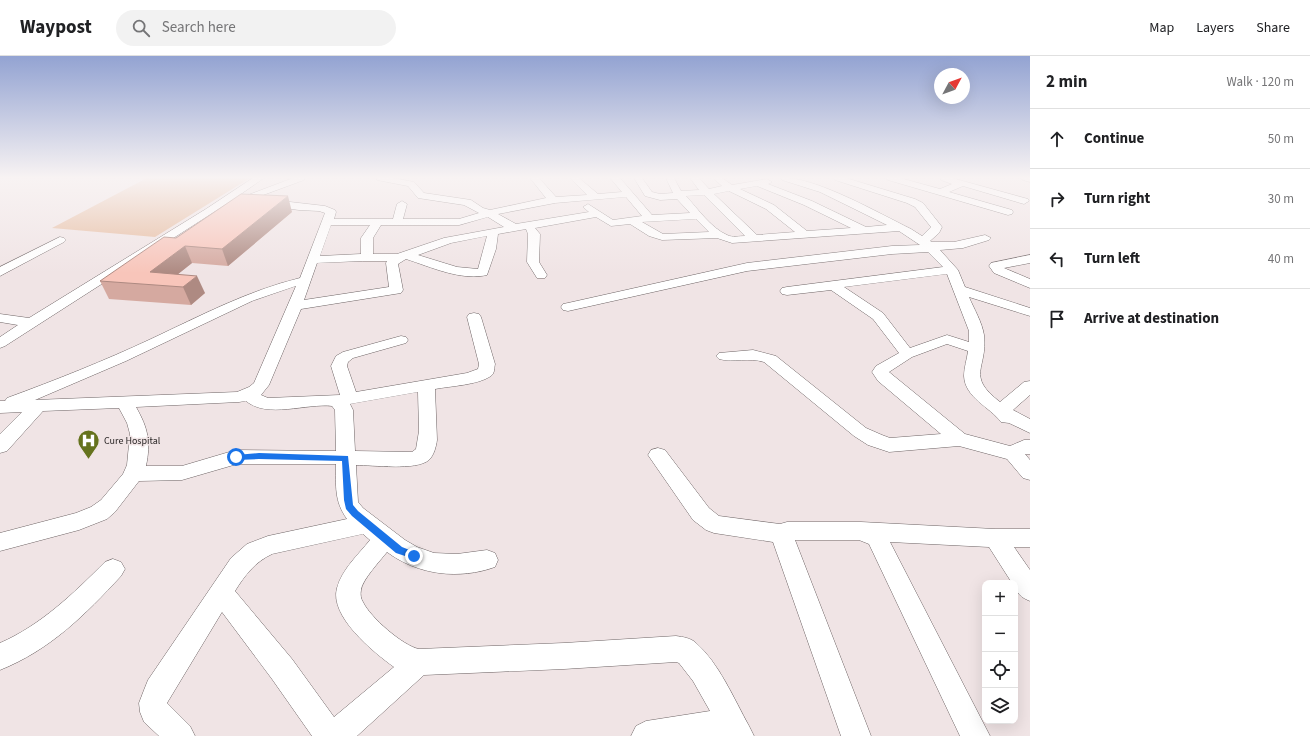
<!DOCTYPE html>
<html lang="en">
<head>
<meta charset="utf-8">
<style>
	body { margin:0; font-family:"Source Sans 3",sans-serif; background:#f2f2f2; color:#202124 }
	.controls { position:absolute; right:12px; bottom:12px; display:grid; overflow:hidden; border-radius:8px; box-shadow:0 4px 16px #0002 }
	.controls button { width:36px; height:36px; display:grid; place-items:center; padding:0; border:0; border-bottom:1px solid #e0e0e0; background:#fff; color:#202124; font:20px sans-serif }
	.compass { position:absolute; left:934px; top:12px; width:36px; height:36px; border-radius:50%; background:#fff; box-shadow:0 4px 16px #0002; rotate:49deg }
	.stop { position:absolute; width:12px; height:12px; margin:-9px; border:3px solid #1a73e8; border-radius:50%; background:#fff }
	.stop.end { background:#1a73e8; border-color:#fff; box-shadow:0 1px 4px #0008 }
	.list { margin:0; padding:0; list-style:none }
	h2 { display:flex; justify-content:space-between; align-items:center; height:52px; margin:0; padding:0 16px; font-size:17px }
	h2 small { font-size:13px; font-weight:400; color:#757577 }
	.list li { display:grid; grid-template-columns:26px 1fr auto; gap:12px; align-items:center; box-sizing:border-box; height:60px; padding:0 16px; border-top:1px solid #e0e0e0 }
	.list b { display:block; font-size:15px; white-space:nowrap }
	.list em { font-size:13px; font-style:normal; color:#757577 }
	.icon { flex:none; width:22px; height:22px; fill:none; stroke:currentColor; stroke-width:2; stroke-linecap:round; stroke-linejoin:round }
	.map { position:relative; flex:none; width:1030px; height:680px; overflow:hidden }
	header { display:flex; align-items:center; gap:24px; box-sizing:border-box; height:56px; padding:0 20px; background:#fff; border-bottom:1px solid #e0e0e0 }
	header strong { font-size:19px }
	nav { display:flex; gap:22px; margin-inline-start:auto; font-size:14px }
	.search { width:280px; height:36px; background:#f2f2f2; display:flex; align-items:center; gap:10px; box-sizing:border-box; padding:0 14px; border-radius:22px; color:#757577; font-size:15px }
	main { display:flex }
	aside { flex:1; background:#fff }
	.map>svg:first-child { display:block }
	.green { fill:#e6bb9f }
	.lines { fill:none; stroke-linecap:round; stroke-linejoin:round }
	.street-casing { stroke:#6e6465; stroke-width:1 }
	.street { fill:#fff; fill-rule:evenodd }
	.wall { fill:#d5a9a0 }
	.shaded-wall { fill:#ae8a82 }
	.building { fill:#f8c5ba; stroke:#ae8a82 }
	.route { fill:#1a73e8 }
	.labels { text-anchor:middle; stroke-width:3; stroke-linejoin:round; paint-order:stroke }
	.poi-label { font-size:10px; fill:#292525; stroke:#f0e4e5; text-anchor:start }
</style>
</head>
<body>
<header>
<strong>Waypost</strong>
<div class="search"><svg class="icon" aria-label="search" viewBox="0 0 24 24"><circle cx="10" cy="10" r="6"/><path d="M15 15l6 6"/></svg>Search here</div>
<nav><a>Map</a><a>Layers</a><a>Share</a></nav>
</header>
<main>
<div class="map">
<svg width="1030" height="680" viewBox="0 0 1030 680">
	<rect width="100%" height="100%" fill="#f0e4e5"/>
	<path class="green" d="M147,122H250L155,181L52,172Z"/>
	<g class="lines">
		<defs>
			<g id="street">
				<path d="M253,122H264L238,140L243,141L293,122H305L304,124L255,142L325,150L335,154L336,156L334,163H393L397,148L402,145L407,148L403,163H459L479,157L464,149L418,142L408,130L377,124L376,122H393L414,126L424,137L471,144L483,152L490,154L546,142L530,122H539L556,141L587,139L570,122H579L598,138L622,136L610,122H620L652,159L690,157L677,143L660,144L645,140L634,122H642L652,136L660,138L673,137L666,122H674L681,135L699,134L690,122H699L709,133L722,130L713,122H722L732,129L767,123L772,126L768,128L812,145L866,171L887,169L820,136L782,124L780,122C813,119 880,158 911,173L922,180L931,171L915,151L907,147L835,124L833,122H846L915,143L923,147L942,171L939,177L930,185L932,186H954L985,179L991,182L989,184L963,192L940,194L958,214L965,231L1030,252V260L969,241C974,253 982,266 984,279C988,313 965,319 1000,346L1024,326L1030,325V339L1013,354L1030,363V377L1009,367L1001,366C990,351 965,342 964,320C964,312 967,303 968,295L947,288L912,301L889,316L965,378L1010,390L1024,384H1030V398H1025L1030,404V424L1023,422L1007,403L959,390L889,396L868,389L854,380L764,306C749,301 734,307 719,303L716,300L719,297L753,294L776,300L866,372L882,379L890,382L941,378L878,325L872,316L876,310L899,297L873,263L831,234L787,239L782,238L780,235L782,232L787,231L943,211L928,196L892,198L747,215L568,255L563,254L561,251L563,248L568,247L747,207L892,190L920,189L899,175L732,187L717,182L662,184L649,180L630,168L611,170L596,161L535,172L540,178L539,206L547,219L545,222H537L527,206L528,178L526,173L498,178L496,193L487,219C461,225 431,211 406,203L398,208L403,234L401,237L301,253L269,329L261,339L268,342L340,339L331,310L336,300L343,296L401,280L406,281L408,284L406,287L353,302L348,306L347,310L356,336L467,317L478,313L479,308L467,261L469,258L474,257L479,258L481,261L495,308C494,312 495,317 491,320C478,329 451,330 435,333L437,384C436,391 434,399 429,404C416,415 373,409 356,409L358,446L363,452L405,484L417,491L434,497L457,498L487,494L495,497L498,504L495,511C459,524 418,519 387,496C380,505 362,524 361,534C360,539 361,543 363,546C370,561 403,590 419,593L564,587L676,580C683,581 691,582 696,587C719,607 734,643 749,670L754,680H631L636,670L646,665L710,655L693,625L679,607L676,606L564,613L424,619L357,680H312L272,623L222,556L167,647L190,670L195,680H159L144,666L140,656L139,647L144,634L148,624L231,502L247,488L268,480L347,463C334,445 336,430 336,408H237L182,424L139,425L115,456L107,463L79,474L0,495V477L76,457L91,451L101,444L123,418L127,409L130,378L127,367L119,352L43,355L7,395L0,397V378L22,356L0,357V345H5L7,342C56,324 104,305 151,283C200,260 247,235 300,222L325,157L319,155L299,154L231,145L5,290L0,292V281L18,269L0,266V258L29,262L206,153ZM757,130L804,149L851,172L807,175L774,149L740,133ZM729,135L766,153L795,176L757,179L714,138ZM704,139L745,180C739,180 733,182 727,179C711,172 698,153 686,140ZM626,141L642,160L613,164L588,148L583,151L589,156L516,168L498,158L555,147ZM488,161L504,171L444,182L397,198H373V182L381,169H459ZM696,163L709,176L663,178L642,166ZM331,169H370L361,182V198L320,200ZM487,180L478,213L457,211L418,199L451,187ZM363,205H387L386,207L389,231L304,244L317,207ZM947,218L969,275V286L947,279L910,292L883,257L844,231ZM296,230L254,327L249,331L237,336L35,344L126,305L252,245ZM418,336L419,375L416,393L412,396L355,395L353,354L350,348ZM246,345C267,363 307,347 332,350L335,354L336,395L236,394L182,410H146C151,386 148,372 136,351L239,346ZM363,478L370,484C359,498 342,513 337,532C329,560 373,596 394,611L334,661L292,603L235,535C245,519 255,506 272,498Z"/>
				<path d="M886,122H900L940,133L952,128L941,124L940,122H952L1028,143L1029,145L1024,148L963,130L949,136L1012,154L1013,156L1012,158L1008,159L888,124Z"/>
				<path d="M1021,122H1030V126L1023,124Z"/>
				<path d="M60,181L64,182L66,184L64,186L0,220V211Z"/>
				<path d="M1030,199V207L1004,212L1030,223V232L994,217L989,210L991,207Z"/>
				<path d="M658,392L665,394L709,452L719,460L780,468L787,466H861L995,473H1030V491H1014L1030,514V545C1022,542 1015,537 1015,527H1012L989,491L890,486L990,680H960L869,488L859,484H795L871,680H841L773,486L714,477L706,474L693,464L648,399L651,394Z"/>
				<path d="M113,503L121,506L125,513L121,520C85,559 50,594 0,614V587C41,569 73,538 105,506Z"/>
			</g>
		</defs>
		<use href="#street" class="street-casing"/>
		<use href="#street" class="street"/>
	</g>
	<path class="wall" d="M292,156L228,210L192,207L178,218L205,237L191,249L109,243L100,225L176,182Z"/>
	<g class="shaded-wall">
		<path d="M288,140L292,156L228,210L222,193Z"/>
		<path d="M185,190L192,207L163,230L150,216Z"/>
		<path d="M197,220L205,237L191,249L183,231Z"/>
	</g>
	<path class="building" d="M241,138L288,140L222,193L185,190L150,216L197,220L183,231L100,225L164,181L176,182Z"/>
	<linearGradient id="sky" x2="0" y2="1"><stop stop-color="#93a3d2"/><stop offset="0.56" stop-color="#f8f3f3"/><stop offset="1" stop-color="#f8f3f3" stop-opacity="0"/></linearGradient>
	<rect width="1030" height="217" fill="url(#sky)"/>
	<path class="route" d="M259,397L348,400L353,449L358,455L402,491L417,497L418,500L417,502L414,503L396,497L352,460L346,453L344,444L342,405L259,403L236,404L232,401L236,399Z"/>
	<defs>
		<symbol id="hospital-pin" viewBox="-11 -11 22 30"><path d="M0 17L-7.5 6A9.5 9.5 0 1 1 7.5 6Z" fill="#65721d" stroke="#f0e4e5"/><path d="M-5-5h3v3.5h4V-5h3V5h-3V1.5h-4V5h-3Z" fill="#fff"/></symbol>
	</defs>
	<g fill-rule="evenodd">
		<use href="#hospital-pin" x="76" y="372" width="25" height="34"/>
	</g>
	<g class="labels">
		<g class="poi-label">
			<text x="104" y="388">Cure Hospital</text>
		</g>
	</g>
</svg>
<div class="controls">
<button>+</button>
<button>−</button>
<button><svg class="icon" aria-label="locate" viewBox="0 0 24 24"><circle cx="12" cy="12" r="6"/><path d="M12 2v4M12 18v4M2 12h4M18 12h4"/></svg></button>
<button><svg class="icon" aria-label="layers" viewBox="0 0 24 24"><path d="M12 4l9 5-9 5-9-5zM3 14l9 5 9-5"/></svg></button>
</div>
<svg class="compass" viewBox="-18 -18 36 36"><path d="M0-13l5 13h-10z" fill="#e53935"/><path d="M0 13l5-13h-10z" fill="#757577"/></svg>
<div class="stop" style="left:236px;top:401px"></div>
<div class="stop end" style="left:414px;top:500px"></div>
</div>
<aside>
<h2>2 min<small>Walk · 120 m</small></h2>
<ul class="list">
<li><svg class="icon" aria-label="ahead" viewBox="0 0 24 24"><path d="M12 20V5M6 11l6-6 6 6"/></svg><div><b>Continue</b></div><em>50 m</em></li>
<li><svg class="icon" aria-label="right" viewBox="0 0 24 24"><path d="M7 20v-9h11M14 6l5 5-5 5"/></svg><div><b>Turn right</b></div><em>30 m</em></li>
<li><svg class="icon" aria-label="left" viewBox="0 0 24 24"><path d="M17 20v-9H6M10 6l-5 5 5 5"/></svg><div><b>Turn left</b></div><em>40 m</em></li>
<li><svg class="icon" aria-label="arrive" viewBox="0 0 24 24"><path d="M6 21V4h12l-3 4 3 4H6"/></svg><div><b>Arrive at destination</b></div></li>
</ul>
</aside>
</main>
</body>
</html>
